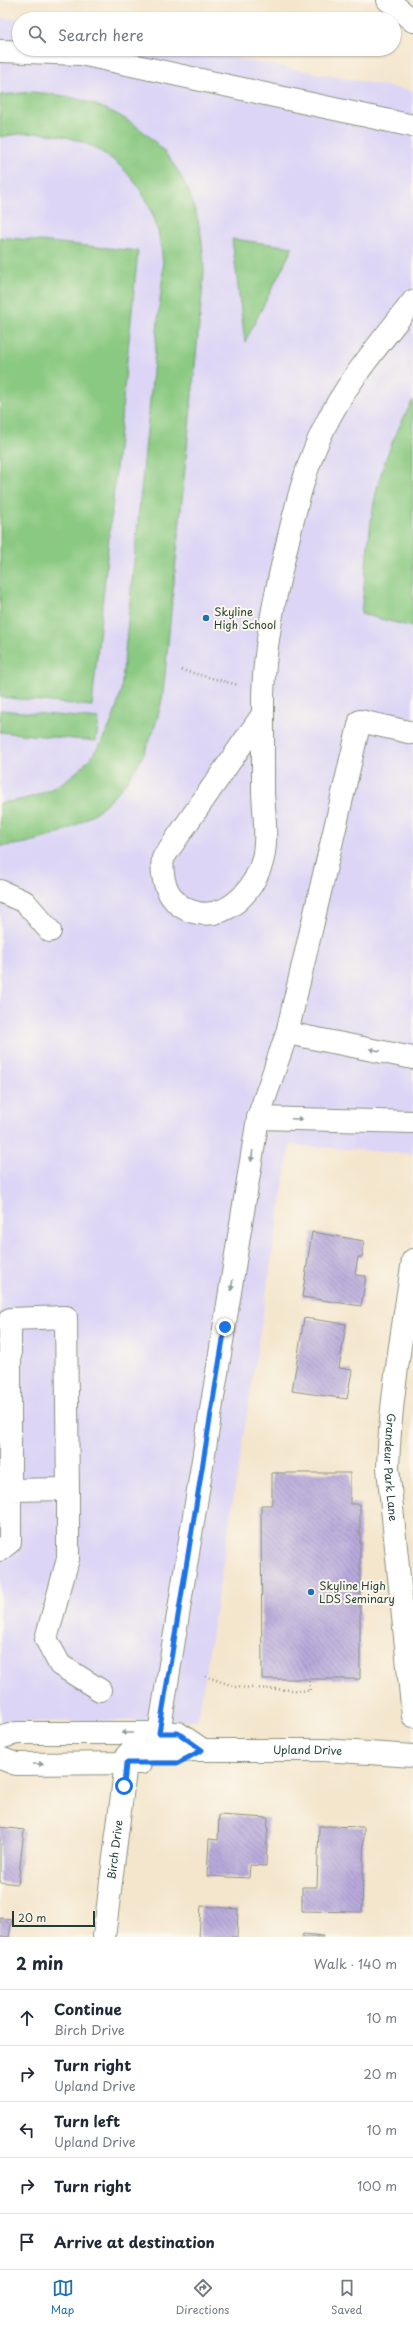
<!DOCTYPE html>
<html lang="en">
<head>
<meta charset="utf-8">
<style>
	body { margin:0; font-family:"Playpen Sans",sans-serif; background:#f2f2f3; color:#1f2937 }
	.scale { position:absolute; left:12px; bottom:10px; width:83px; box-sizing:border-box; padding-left:4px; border:2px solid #1f3d34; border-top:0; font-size:11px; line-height:14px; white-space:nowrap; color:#1f3d34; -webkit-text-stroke:3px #fbf7ec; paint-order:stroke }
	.stop { position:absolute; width:12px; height:12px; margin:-9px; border:3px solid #1a73e8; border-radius:50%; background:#fff }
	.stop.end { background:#1a73e8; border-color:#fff; box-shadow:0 1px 4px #0008 }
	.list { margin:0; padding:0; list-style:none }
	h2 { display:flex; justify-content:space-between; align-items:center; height:52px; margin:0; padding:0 16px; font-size:17px }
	h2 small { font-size:13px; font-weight:400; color:#747a83 }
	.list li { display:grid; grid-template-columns:26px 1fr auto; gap:12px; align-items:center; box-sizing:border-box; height:56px; padding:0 16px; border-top:1px solid #e0e1e3 }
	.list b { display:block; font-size:15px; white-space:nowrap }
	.list p { margin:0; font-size:13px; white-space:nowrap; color:#747a83 }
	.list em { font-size:13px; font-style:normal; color:#747a83 }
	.icon { flex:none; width:22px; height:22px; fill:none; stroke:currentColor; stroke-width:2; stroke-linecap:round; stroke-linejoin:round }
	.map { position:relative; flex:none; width:413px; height:1937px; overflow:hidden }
	.search { position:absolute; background:#fff; box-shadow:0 1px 3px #0004; left:12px; right:12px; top:12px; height:44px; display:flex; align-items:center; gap:10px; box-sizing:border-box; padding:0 14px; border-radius:22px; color:#747a83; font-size:15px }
	.sheet { height:332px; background:#fff }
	nav { display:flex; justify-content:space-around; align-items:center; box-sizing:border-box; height:56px; border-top:1px solid #e0e1e3; background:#fff; font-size:11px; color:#747a83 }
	nav a { display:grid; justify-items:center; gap:2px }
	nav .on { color:#1f6fb2 }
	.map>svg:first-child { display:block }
	.built { fill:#dcd5f6 }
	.garden { fill:#8ac981; stroke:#54835a }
	.building { fill:url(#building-back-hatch) }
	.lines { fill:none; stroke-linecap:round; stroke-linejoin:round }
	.minor-casing { stroke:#8a9280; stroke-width:24 }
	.path { stroke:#8a9280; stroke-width:2.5; stroke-dasharray:1 3; stroke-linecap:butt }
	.minor { stroke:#fff; stroke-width:22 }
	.oneway { fill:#8f9e9a }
	.route { stroke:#1a73e8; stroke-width:5 }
	.poi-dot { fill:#1f6fb2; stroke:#fbf7ec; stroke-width:1.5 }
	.labels { text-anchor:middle; stroke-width:4; stroke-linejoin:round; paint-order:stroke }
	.poi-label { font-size:11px; fill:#1f3d34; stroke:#fbf7ec; text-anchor:start }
	.street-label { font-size:11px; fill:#1f3d34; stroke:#fbf7ec }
</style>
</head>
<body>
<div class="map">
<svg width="413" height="1937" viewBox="0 0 413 1937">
	<defs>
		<pattern id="building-back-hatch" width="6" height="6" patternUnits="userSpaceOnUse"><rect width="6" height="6" fill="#b7a9db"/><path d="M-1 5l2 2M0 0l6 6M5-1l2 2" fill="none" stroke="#948bb2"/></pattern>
	</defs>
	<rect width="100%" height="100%" fill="#fbf7ec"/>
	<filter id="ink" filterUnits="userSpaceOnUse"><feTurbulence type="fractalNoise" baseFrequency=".025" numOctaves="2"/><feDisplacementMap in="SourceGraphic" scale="8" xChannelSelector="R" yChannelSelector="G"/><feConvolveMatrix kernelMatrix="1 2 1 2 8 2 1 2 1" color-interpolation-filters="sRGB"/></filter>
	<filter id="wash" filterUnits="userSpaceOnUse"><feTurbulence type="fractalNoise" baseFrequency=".012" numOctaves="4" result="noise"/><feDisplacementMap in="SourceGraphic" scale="16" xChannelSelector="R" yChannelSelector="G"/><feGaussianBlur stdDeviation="0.9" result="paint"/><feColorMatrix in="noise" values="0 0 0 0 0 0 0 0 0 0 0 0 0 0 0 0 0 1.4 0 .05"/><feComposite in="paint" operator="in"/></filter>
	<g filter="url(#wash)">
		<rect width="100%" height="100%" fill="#f4e6cd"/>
		<path class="built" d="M0,18L25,19H19V49H186L413,91V1154L290,1145L198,1720L0,1722Z"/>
		<g class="garden">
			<path d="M32,92C139,99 204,166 204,274L163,694C151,761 113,817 45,838C31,842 15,846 0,846V803C66,797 107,755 121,691L163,271C162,179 92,117 0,137V95Z"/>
			<path d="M0,237L138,251L92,706L0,697Z"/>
			<path d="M232,239L293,247L245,342Z"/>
			<path d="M413,400V627L361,614C367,566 368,513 383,467C391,443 401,422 413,400Z"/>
			<path d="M0,710L99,719L96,741L0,732Z"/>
		</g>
		<g id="blocks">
			<g class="building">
				<path d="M312,1232L364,1241L362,1257H358L355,1275L366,1276L361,1306L302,1297Z"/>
				<path d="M304,1318L346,1324L339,1368L352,1370L347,1399L292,1391Z"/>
				<path d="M272,1473H350V1504H360V1679H262L261,1505H272Z"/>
				<path d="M219,1815L268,1818L266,1866L250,1865L249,1878L207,1876L209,1839L218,1840Z"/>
				<path d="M319,1826L364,1827L362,1912L302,1911V1887H317Z"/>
				<path d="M0,1827L24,1830L18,1884L0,1882Z"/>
				<path d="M201,1906L238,1909L237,1937H199Z"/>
				<path d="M0,1918L12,1920L9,1937H0Z"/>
				<path d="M303,1934L323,1936V1937H302Z"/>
			</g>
		</g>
	</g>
	<g filter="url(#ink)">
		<use href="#blocks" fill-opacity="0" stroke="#8a9280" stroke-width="1"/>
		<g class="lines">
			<defs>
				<g id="minor">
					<path d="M388,0L413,21"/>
					<path d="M0,51L81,54L413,126"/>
					<path d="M263,714L163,858C160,882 170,908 198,913C227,918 250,894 260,868C269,846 264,815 263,792C263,760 263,728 263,697C264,648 274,601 285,553C295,510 305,466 325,426C347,381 382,341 413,301"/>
					<path d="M0,891L25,902L50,931"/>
					<path d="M287,1033L413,1058"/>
					<path d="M258,1118L413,1122"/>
					<path id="s1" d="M413,1260C403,1329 390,1398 388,1468L413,1716"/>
					<path d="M68,1489V1559L46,1639L60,1665L100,1690"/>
					<path d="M0,1550L10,1542V1319L66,1317L68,1489L10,1490"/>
					<path d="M159,1733L258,1118L287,1033L360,721L413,733"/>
					<path d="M0,1738L16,1733H178L203,1750"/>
					<path d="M0,1758L16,1764L141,1763"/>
					<path id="s2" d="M104,1937L127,1755L132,1750H324L413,1756"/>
				</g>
			</defs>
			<use href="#minor" class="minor-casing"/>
			<g class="path">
				<path d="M181,670L238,685"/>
				<path d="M205,1676L236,1687L310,1691L309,1679"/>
			</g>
			<use href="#minor" class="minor"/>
		</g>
		<defs><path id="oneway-solid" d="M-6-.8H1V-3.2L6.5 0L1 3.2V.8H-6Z"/></defs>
		<g class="oneway">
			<use href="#oneway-solid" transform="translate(375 1050) rotate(-169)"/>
			<use href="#oneway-solid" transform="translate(297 1119) rotate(2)"/>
			<use href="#oneway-solid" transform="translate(252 1156) rotate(99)"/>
			<use href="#oneway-solid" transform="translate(232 1285) rotate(99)"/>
			<use href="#oneway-solid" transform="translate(127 1733) rotate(180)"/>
			<use href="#oneway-solid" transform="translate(38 1764)"/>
		</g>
	</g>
	<g class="lines" filter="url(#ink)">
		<path class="route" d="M124,1786L126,1763H178L202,1750L178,1733H159L225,1327"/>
	</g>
	<g class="poi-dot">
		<circle cx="206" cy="618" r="4"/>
		<circle cx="311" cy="1592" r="4"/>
	</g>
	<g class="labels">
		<g class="poi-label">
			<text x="214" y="616">Skyline<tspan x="214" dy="13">High School</tspan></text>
			<text x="319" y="1590">Skyline High<tspan x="319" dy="13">LDS Seminary</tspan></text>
		</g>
		<g class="street-label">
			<text dy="4" stroke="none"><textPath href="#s1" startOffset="209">Grandeur Park Lane</textPath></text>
			<text dy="4" stroke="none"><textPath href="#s2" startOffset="366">Upland Drive</textPath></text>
			<text dy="4" stroke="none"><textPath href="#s2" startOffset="88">Birch Drive</textPath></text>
		</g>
	</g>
</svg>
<div class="scale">20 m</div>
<div class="stop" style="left:124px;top:1786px"></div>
<div class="stop end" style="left:225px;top:1327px"></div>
<div class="search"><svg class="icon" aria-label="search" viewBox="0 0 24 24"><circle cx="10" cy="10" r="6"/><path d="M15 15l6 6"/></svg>Search here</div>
</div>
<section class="sheet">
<h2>2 min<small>Walk · 140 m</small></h2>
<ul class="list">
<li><svg class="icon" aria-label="ahead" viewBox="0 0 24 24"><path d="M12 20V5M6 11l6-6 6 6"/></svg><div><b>Continue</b><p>Birch Drive</p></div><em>10 m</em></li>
<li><svg class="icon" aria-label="right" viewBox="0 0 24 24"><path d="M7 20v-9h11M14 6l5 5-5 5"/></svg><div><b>Turn right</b><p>Upland Drive</p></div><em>20 m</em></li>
<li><svg class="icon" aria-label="left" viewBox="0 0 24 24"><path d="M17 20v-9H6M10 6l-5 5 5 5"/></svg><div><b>Turn left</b><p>Upland Drive</p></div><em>10 m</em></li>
<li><svg class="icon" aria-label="right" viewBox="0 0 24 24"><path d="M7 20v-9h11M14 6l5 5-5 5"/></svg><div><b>Turn right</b></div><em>100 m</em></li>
<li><svg class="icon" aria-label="arrive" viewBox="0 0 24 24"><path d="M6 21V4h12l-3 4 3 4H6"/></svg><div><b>Arrive at destination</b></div></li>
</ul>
</section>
<nav>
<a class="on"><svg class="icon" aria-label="map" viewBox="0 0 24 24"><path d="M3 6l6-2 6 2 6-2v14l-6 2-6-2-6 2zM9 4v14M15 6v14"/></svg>Map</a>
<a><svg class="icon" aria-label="directions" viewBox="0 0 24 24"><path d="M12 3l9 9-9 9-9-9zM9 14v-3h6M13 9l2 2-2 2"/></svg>Directions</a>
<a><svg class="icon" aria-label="saved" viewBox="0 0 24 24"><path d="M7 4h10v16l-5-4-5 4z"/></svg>Saved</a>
</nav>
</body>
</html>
